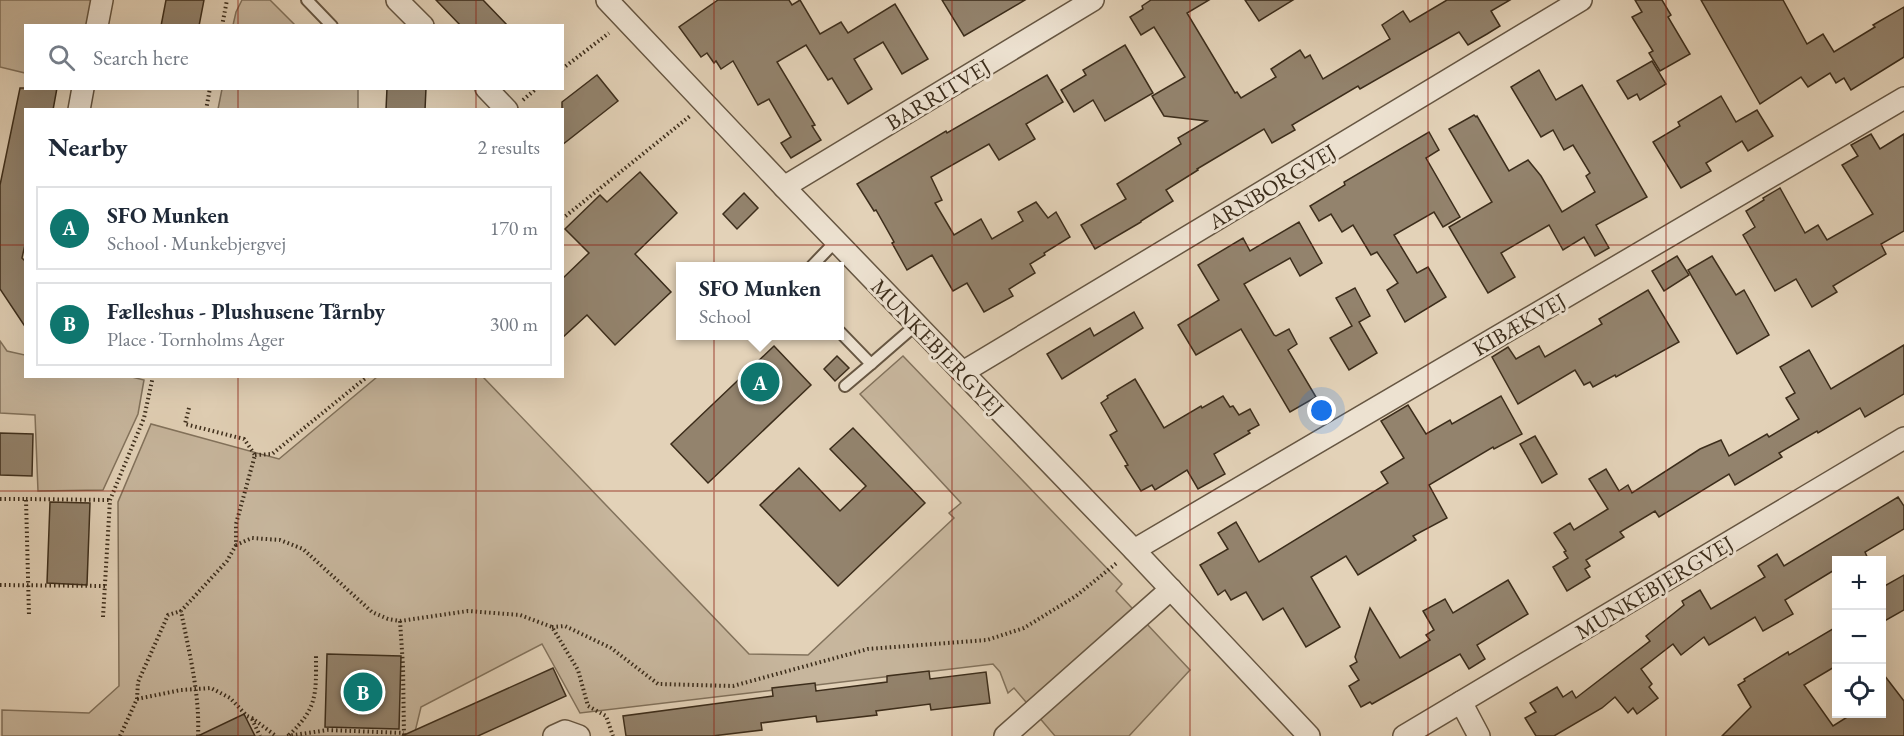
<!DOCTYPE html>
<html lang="en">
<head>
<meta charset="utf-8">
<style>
	body { margin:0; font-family:"EB Garamond",serif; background:#f2f2f3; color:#1f2937 }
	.controls { position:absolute; right:18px; bottom:18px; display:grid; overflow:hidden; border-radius:0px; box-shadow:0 6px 24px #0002 }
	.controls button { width:54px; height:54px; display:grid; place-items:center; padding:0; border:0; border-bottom:2px solid #e0e1e3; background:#fff; color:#1f2937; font:30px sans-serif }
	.you { position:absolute; left:1322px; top:411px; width:21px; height:21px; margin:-15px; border:4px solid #fff; border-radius:50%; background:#1a73e8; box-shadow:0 0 0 9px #1a73e833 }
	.badge { display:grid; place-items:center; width:39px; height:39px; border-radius:50%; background:#0f766e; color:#fff; font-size:20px; font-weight:700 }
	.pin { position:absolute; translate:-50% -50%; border:3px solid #fff; box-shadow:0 2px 6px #0006 }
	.popup { position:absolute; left:676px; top:262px; width:168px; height:78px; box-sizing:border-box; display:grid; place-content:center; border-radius:0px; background:#fff; filter:drop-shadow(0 2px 4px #0005); font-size:20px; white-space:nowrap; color:#747a83 }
	.popup b { font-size:22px; color:#1f2937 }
	.popup::after { content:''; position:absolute; left:50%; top:100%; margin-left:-12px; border:12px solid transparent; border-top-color:#fff }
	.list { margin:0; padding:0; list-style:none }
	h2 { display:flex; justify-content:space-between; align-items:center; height:78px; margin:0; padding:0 24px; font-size:26px }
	h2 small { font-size:20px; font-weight:400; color:#747a83 }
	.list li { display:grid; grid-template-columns:39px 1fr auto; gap:18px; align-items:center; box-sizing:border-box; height:84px; margin:0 12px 12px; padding:0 12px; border:2px solid #e0e1e3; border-radius:0px }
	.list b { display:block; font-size:22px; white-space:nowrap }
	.list p { margin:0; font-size:20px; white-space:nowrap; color:#747a83 }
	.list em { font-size:20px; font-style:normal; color:#747a83 }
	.icon { flex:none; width:33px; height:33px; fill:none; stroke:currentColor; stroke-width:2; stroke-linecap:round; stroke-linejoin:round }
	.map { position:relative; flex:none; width:1904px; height:736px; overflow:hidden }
	.search { position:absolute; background:#fff; box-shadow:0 6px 24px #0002; left:24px; top:24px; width:540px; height:66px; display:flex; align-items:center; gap:15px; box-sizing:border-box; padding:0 21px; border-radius:0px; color:#747a83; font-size:22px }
	.panel { position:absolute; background:#fff; box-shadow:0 6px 24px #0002; left:24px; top:108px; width:540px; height:270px; border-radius:0px }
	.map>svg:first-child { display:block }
	.green { fill:#c7b69d; stroke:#82725c; stroke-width:1.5 }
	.building { fill:#93836d; stroke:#3c2d1b; stroke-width:1.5 }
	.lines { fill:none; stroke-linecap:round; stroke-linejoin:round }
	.lane-casing { stroke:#665642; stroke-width:14 }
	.street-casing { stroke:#665642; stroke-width:24 }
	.path { stroke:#3c2d1b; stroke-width:4; stroke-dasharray:1.5 3; stroke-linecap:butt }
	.lane { stroke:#ede2d1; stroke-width:10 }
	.street { stroke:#ede2d1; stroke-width:21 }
	.grid { fill:none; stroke:#8f2418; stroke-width:1.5; stroke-opacity:0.55 }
	.labels { text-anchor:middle; stroke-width:6; stroke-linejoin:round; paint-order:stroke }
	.street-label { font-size:22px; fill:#3c2d1b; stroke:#ede2d1 }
</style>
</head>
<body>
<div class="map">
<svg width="1904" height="736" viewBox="0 0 1904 736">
	<rect width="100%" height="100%" fill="#e3d2b8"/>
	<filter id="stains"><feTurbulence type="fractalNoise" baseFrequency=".00333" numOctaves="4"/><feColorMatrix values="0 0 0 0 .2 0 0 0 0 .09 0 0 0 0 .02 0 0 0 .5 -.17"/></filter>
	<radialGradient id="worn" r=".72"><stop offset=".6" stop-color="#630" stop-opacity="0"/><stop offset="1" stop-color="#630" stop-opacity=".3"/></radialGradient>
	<g class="green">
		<path d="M0,0H92L87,25L26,26L25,73L0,67Z"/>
		<path d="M242,0H270L295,25H233L236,12Z"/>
		<path d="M222,89H358V109H218Z"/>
		<path d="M0,341L7,351L25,355L26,376H128L144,380L138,414L103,490L38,491L35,415L0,413Z"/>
		<path d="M903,356L1122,584L1116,591L1190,670L1129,736H1055L1014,688L1008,693L1000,672L993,664L580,713L542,644L421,707L414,736H2V710L89,713L119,686L118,502L151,424L279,459L377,377H483L749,654L808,655L954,518L949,513L961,503L860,394Z"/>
	</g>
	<g class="building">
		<path d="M166,0H204L199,26H161Z"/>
		<path d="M436,0H483L508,26H461Z"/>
		<path d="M718,0H789L792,5L800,0L820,34L841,22L848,33L895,4L928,59L902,74L883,42L854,59L872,89L848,104L832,78L828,80L806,45L777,62L815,125L812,126L821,140L791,158L781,143L791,137L769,99L758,105L733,61L721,69L716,61L714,63L707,53L701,57L679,27Z"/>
		<path d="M942,0H1025L964,36Z"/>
		<path d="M1151,0H1209L1187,13L1235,93L1237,92L1241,98L1276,77L1271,69L1300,50L1305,58L1310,55L1323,79L1390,39L1382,25L1403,11L1410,22L1447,0H1510L1491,11L1500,26L1487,34L1468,45L1459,32L1360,89L1358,86L1292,125L1295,130L1272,143L1264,129L1197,169L1198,170L1166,190L1173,201L1141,221V222L1095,249L1081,225L1126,199L1117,184L1181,144L1178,138L1207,121L1164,116L1152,96L1185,77L1154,27L1141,35L1130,17L1143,9L1142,6Z"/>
		<path d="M1245,0H1293L1259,21Z"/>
		<path d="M1635,0H1662L1671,15L1668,17L1690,54L1660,71L1649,53L1653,51L1632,17L1642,12Z"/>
		<path d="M1701,0H1783L1807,44L1823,34L1834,52L1875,27L1873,25L1904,7V57L1851,90L1844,78L1836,83L1830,73L1808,87L1801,77L1760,104Z"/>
		<path d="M1125,45L1153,93L1105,121L1093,100L1074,112L1061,90L1086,75L1083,70Z"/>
		<path d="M1652,61L1666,84L1640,100L1637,94L1628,99L1617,81Z"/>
		<path d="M1539,70L1556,100L1582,85L1647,197L1596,225L1609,248L1595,256L1584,237L1563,250L1549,225L1501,253L1515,277L1488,293L1449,227L1492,202L1449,129L1474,115L1476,117L1477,116L1509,171L1528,160L1541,176L1562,212L1595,192L1586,176L1590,173L1573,145L1564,150L1553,130L1541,137L1511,87Z"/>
		<path d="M597,75L618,101L562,145V102Z"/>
		<path d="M1047,75L1063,102L1026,124L1035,139L999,160L989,144L931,177L942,200L935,203L954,235L981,219L992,239L1023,221L1018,212L1036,202L1048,218L1056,212L1070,237L1044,253L1045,255L1030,264L1035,273L1009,289L1013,296L984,312L967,283L953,291L932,255L907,270L892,243L894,242L876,210L874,211L857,184L946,131L947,133Z"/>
		<path d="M20,88H57L53,110H26V240L22,258L26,262V328L0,289V185Z"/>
		<path d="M387,88H426L425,110H386Z"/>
		<path d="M1721,96L1736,122L1757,110L1773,136L1748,151L1742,141L1706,163L1711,171L1681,188L1653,142L1680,126L1678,122Z"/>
		<path d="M1429,132L1439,150L1426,158L1460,217L1443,227L1434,212L1394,235L1417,273L1428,267L1446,297L1405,322L1387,290L1398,283L1377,252L1371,255L1353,225L1342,232L1331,214L1319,221L1310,206L1345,185L1344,182Z"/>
		<path d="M1871,134L1880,149L1904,134V231L1881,244L1886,254L1833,286L1837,292L1812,307L1796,279L1775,291L1743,235L1755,227L1746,211L1764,200L1763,198L1780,188L1805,233L1818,225L1827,240L1873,214L1842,165L1858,156L1851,145Z"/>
		<path d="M640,172L677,213L635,254L671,292L615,345L587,315L562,338V279L589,253L565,229L600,195L607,202Z"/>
		<path d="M744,193L758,208L737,229L723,214Z"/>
		<path d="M1299,222L1322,263L1300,276L1290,258L1244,284L1274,335L1276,336L1289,329L1297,344L1288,350L1316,397L1290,412L1241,329L1196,355L1178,325L1219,300L1198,265L1243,238L1250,251Z"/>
		<path d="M1677,256L1689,275L1664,291L1652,271Z"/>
		<path d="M1712,256L1736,295L1744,290L1769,335L1737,354L1688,270Z"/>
		<path d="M1355,288L1370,316L1359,322L1377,353L1349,370L1330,338L1352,326L1336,298Z"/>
		<path d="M1648,290L1679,342L1616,377L1615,375L1593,387L1590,382L1584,385L1575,370L1518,404L1492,357L1508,347L1516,359L1539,346L1545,357L1602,324L1599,319Z"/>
		<path d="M1134,312L1143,328L1062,379L1047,354L1090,328L1094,336Z"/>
		<path d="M1904,345V394L1865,417L1860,408L1818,433L1817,431L1779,453L1782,457L1735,485L1729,474L1659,517L1655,511L1620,532L1624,537L1586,560L1590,566L1585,569L1590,577L1567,591L1553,567L1568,558L1564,552L1566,551L1554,533L1570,523L1574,530L1608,509L1589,479L1606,469L1619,491L1628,485L1632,493L1700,449L1721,440L1729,456L1767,434L1769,437L1799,419L1786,398L1795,393L1780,367L1809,350L1831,389Z"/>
		<path d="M774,346L811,385L708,483L671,444Z"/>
		<path d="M837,356L849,368L835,381L824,369Z"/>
		<path d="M1135,379L1164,428L1201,406L1202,408L1223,396L1230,407L1233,406L1239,415L1250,409L1259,425L1248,431L1250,433L1214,454L1225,474L1198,489L1187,470L1155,490L1152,485L1141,491L1125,466L1128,465L1110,435L1117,431L1101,403L1108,398L1107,396Z"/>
		<path d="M1501,396L1522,434L1494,449L1493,447L1429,485L1447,518L1413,536L1416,540L1358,575L1346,556L1311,577L1340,627L1306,647L1283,608L1263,620L1246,592L1231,600L1225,590L1218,595L1200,565L1228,549L1218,533L1236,522L1259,562L1388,483L1381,472L1404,458L1381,421L1408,405L1426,434L1450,420L1452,424Z"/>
		<path d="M853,428L925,503L838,586L760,505L799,468L840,511L866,486L830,449Z"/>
		<path d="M0,433L33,434L32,476L0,475Z"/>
		<path d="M1535,436L1557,474L1542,483L1520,444Z"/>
		<path d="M1898,497L1904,506V529L1865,552L1869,561H1836V569L1785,600L1793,614L1763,631L1755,617L1709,645L1704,637L1681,655L1673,644L1641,669L1652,684L1649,687L1658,698L1637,714L1633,708L1628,713L1615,697L1602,708L1554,736H1536L1525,718L1536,712L1530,703L1557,687L1563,697L1572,691L1576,698L1650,641L1646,636L1684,605L1682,601L1700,590L1711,609L1765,577L1758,566L1777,554L1784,566Z"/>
		<path d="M50,502L90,503L87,585L47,583Z"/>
		<path d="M1904,575V610L1881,623V588Z"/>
		<path d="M1508,580L1528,614L1477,645L1485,659L1469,669L1460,654L1372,704L1370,702L1361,707L1349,686L1359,680L1350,666L1357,662L1355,657L1370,608L1400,658L1430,640L1426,635L1434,630L1423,611L1445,599L1453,613Z"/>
		<path d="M1836,627V666L1804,685L1833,726L1852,714H1881V671L1904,701V736H1722L1751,707L1738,685L1745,681L1744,679L1788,652L1789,655Z"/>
		<path d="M327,654L401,656L399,729L325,727Z"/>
		<path d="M553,668L566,696L478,736H402Z"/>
		<path d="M929,671L930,679L986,672L990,703L931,710L930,704L876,711L877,715L817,722L816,716L761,723L762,730L712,736H626L623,716L773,696L772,688L815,683L816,691L887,682V676Z"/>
		<path d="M244,714L255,736H198Z"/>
	</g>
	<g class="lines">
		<defs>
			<g id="lane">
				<path d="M307,0L332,26"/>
				<path d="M812,266L836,241"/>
				<path d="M840,332L871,364L917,324"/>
				<path d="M845,386L871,364"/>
			</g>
			<g id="street">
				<path d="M397,0L423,26"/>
				<path d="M607,0L784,187L1134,550L1309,736"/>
				<path d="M97,26L102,0"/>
				<path d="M486,88L507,110"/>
				<path d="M79,110L83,88"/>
				<path d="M784,187L1093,0"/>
				<path d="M963,372L1581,0"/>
				<path d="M1134,550L1904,98"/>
				<path d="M1461,702L1479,736"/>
				<path d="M554,736L565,731L579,736"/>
				<path d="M1005,736L1171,589"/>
				<path d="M1404,736L1904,438"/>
			</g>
		</defs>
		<use href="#lane" class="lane-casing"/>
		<use href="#street" class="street-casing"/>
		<g class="path">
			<path d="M222,26L227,0"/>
			<path d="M562,69L609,33"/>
			<path d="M523,100L537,88"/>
			<path d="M206,110L210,88"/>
			<path d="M562,219L690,116"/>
			<path d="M189,408L185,424L244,439L255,455L236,524V545L252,538L280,540L303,549L372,612L388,619L400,621L468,611L520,615L552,627L578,670L588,706L606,716L613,736"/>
			<path d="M255,455L272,454L368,376"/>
			<path d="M0,499H26L29,616"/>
			<path d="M26,499L109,500"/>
			<path d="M0,585L105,586"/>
			<path d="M103,617L110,500L144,418L153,376"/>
			<path d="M400,621L403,666L404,736"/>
			<path d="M552,627L565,626L611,648L658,684L733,686L868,649L987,640L1024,628L1076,596L1118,562"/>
			<path d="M137,699L181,690L211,688L230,698L247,716L252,718L276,736"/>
			<path d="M252,719L260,736"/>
			<path d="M289,735C318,708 316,693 316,656"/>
			<path d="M120,736L137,699L138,682L168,615L181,611"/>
			<path d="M198,736C200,694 189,652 181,611L227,561L236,545"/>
			<path d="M287,736L328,730L404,733"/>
		</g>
		<use href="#lane" class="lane"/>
		<use href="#street" class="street"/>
	</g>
	<path class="grid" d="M238,0V26M476,0V26M714,0V736M952,0V736M1190,0V736M1428,0V736M1666,0V736M238,88V110M476,88V110M0,245H26M562,245H1904M238,376V736M476,376V736M0,491H1904"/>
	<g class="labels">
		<g class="street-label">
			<text transform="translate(938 94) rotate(-31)" y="8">BARRITVEJ</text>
			<text transform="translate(1272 186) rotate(-31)" y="8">ARNBORGVEJ</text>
			<text transform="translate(1519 324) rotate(-30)" y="8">KIBÆKVEJ</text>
			<text transform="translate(938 347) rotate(46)" y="8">MUNKEBJERGVEJ</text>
			<text transform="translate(1654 587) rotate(-31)" y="8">MUNKEBJERGVEJ</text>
		</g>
	</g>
	<rect width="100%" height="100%" filter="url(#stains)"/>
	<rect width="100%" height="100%" fill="url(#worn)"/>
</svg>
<div class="controls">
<button>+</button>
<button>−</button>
<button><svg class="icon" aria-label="locate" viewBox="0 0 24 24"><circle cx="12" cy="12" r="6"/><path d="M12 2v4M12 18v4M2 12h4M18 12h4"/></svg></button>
</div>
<div class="you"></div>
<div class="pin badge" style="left:760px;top:382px">A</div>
<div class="popup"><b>SFO Munken</b>School</div>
<div class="pin badge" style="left:363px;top:692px">B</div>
<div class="search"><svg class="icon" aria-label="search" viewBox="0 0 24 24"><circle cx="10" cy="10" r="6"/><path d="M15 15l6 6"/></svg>Search here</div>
<section class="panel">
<h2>Nearby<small>2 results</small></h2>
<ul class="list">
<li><span class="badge">A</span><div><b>SFO Munken</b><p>School · Munkebjergvej</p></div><em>170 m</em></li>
<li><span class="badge">B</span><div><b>Fælleshus - Plushusene Tårnby</b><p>Place · Tornholms Ager</p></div><em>300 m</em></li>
</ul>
</section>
</div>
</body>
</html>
